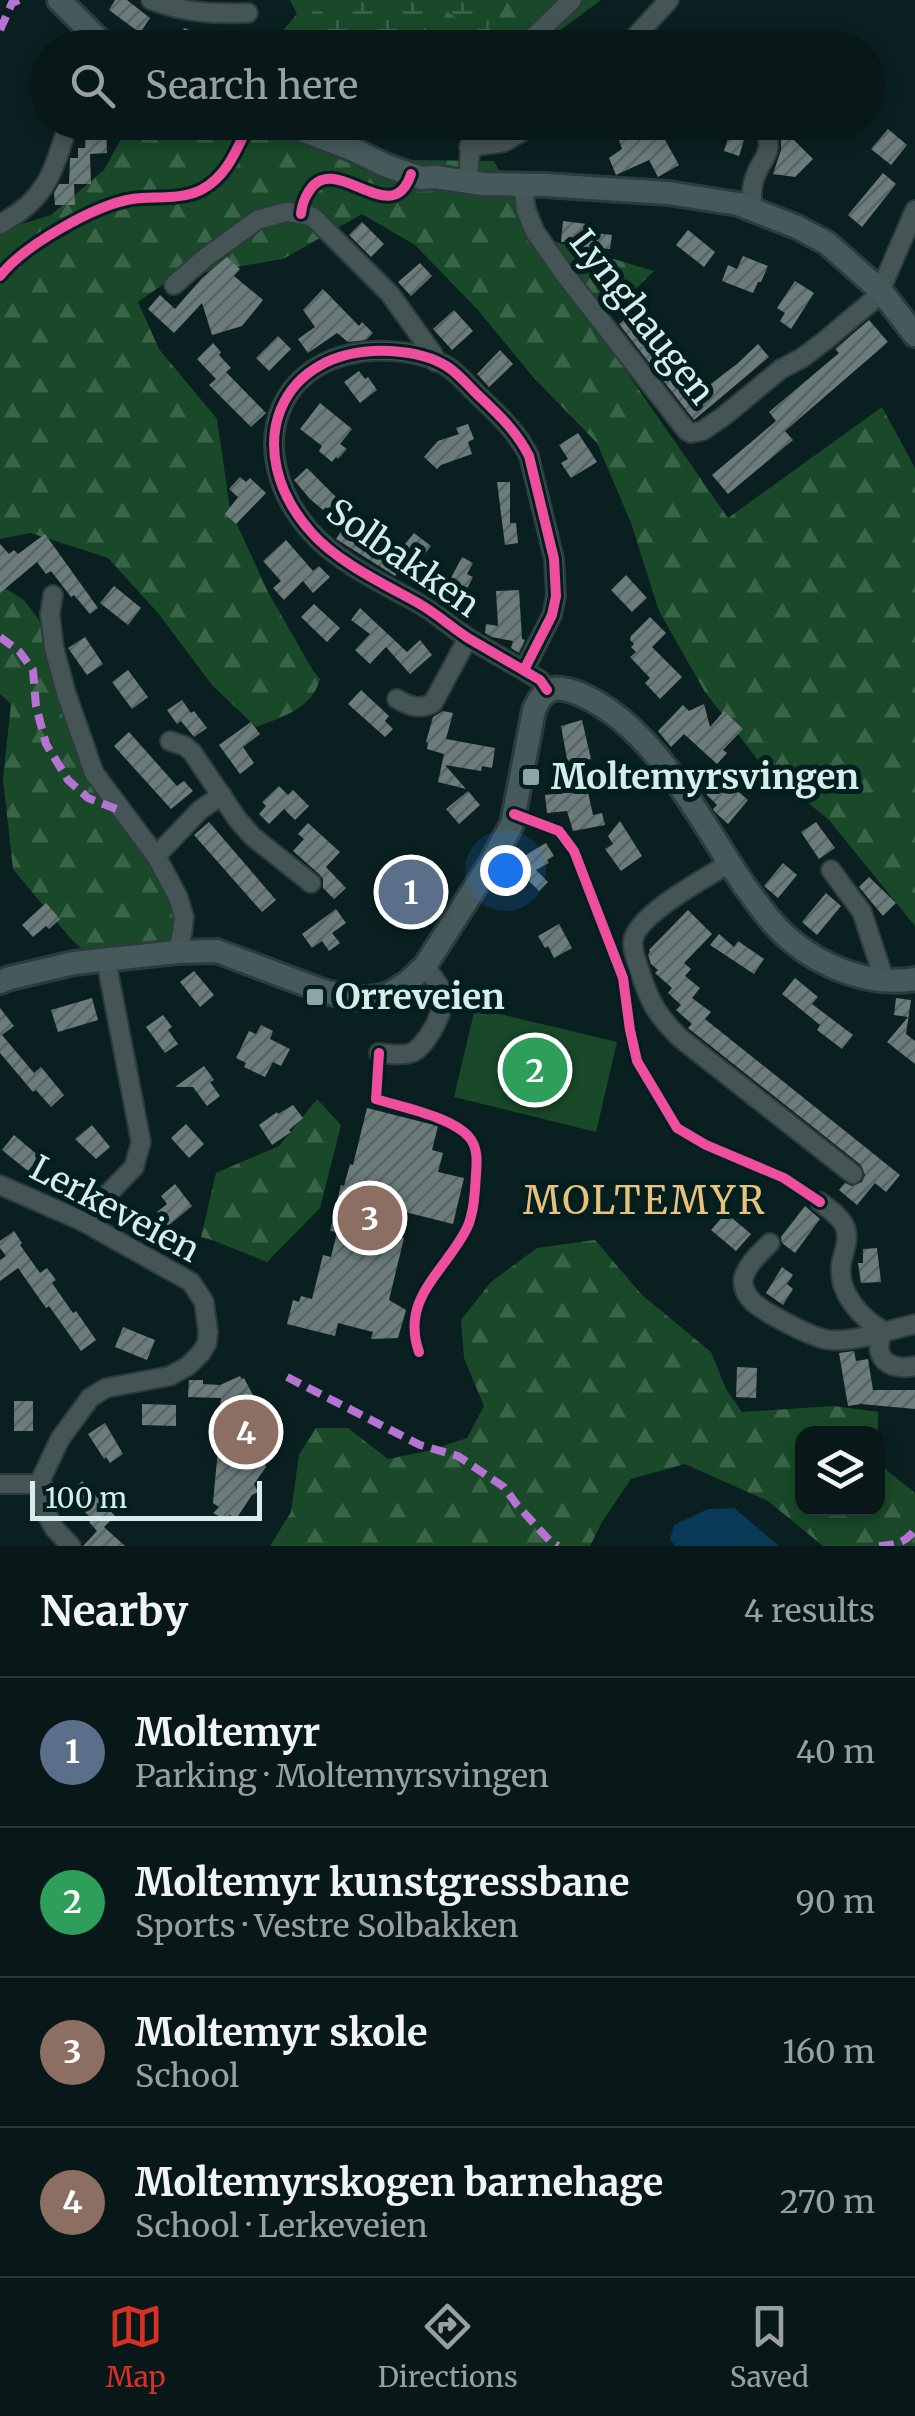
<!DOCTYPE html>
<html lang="en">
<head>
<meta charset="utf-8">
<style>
	body { margin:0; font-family:Merriweather,serif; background:#112121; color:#f1f3f6 }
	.controls { position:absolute; right:30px; bottom:30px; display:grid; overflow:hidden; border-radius:20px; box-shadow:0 5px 15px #0003 }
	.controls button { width:90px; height:90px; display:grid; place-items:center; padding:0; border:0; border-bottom:2px solid #293737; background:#081818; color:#f1f3f6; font:50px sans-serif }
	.scale { position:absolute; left:30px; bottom:25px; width:232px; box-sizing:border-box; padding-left:10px; border:5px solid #d7edec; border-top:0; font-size:28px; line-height:35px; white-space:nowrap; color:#d7edec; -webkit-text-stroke:8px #011f1f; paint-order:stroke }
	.you { position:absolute; left:505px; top:870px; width:35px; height:35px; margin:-25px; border:8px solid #fff; border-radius:50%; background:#1a73e8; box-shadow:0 0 0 15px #1a73e833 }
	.badge { display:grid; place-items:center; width:65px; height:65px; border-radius:50%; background:#d93025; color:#fff; font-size:32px; font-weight:700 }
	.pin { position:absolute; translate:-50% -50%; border:5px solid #fff; box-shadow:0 2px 10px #0006 }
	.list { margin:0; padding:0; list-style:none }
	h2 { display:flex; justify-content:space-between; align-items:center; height:130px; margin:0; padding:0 40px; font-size:42px }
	h2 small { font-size:32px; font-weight:400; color:#98a0a2 }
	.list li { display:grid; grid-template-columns:65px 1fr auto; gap:30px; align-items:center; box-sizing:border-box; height:150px; padding:0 40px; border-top:2px solid #293737 }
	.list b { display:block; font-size:38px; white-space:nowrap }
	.list p { margin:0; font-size:32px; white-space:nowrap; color:#98a0a2 }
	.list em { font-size:32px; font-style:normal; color:#98a0a2 }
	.icon { flex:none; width:55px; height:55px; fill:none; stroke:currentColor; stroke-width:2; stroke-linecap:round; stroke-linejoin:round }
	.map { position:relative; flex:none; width:915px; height:1546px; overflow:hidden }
	.search { position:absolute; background:#081818; box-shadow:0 5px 15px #0003; left:30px; right:30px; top:30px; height:110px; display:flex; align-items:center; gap:25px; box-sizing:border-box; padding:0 35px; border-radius:55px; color:#98a0a2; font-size:38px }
	.sheet { height:730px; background:#081818 }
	nav { display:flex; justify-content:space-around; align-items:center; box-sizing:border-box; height:140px; border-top:2px solid #293737; background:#081818; font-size:28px; color:#98a0a2 }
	nav a { display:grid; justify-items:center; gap:5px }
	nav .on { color:#d93025 }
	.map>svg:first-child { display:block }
	.grass { fill:#194928 }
	.forest { fill:url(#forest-firs); fill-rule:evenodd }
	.wetland { fill:url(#wetland-marsh) }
	.water { fill:#093a57 }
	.building { fill:url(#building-hatch) }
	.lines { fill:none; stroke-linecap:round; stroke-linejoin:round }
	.minor-casing { stroke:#2c3b3b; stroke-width:22 }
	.major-casing { stroke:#2c3b3b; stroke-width:28 }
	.minor { stroke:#455454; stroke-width:18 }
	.major { stroke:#465a5c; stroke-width:22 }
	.quiet { stroke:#b673d3; stroke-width:8; stroke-dasharray:15 8; stroke-linecap:butt }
	.cycleway-casing { stroke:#011f1f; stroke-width:16 }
	.cycleway { stroke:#ef4d9e; stroke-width:10 }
	.poi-dot { fill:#8fa5a5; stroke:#011f1f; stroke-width:4 }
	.labels { text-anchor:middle; stroke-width:10; stroke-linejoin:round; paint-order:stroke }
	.street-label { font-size:35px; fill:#d7edec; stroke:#011f1f }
	.poi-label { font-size:35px; font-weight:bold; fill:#d7edec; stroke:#011f1f; text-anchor:start }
	.neighbourhood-label { font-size:38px; letter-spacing:2.5px; fill:#e9c17a; stroke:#011f1f }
</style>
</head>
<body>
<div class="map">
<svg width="915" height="1546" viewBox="0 0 915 1546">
	<defs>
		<pattern id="forest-firs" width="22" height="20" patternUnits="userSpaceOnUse" patternTransform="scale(2.5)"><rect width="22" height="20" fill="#194928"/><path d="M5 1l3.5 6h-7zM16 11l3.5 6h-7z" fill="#3a6447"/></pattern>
		<pattern id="wetland-marsh" width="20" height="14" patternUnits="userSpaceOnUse" patternTransform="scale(2.5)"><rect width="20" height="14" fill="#194928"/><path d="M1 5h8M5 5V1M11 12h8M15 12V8" fill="none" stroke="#3a6447"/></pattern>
		<pattern id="building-hatch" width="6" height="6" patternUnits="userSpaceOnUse" patternTransform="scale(2.5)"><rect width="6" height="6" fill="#6b7c7a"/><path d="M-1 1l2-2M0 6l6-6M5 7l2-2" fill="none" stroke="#586463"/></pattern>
	</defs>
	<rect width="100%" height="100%" fill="#0a2020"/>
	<path class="grass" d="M475,1008L617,1042L596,1132L454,1097Z"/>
	<g class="forest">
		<path d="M290,0H601L538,47H507L453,37L422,47L268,48L297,14Z"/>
		<path d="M130,123H330L336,137L403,160L494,161L505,181L553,241L654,271L596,328L728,518L882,407L915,468V926L829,820L761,764L705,692L659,611L631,523L597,443L533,377L477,309L415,245L362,214L283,259L172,278L138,302L159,349L217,419L230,509L268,592L312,669L320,679C312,709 282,717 256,727L212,685L158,613L108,558L31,533L0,539V231L51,215L104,170Z"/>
		<path d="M0,585L24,600L53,639L77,727L122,803L174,877L179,936L105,971L71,939L13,869L3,779L11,704L0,694Z"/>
		<path d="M317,1099L341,1125L320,1208L267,1262L212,1240L201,1237L216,1173L279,1146Z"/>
		<path d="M595,1240L642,1295L711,1352L726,1389L742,1412L834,1406L878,1412V1463L915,1493V1546H823L768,1501L685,1464L631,1479L602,1522L590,1546H270L291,1512L299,1455L316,1428H348L388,1459L428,1451L467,1438L484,1406L464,1358L461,1320L491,1282L537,1248ZM802,1434H878V1508H802Z"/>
	</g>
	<path class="wetland" d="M322,0H507L486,38L443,9L373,47H285Z"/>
	<path class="water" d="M734,1508L779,1546H675L670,1539L674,1525L708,1509Z"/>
	<g class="building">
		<path d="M115,0H127L150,18L140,33L109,10Z"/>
		<path d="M184,28L232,46L231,48H176Z"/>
		<path d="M613,122H655L679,165L658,177L649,160L616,175L609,158L622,149Z"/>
		<path d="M733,122H750L739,156L724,151Z"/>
		<path d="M776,122H809L793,139L813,159L795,177L773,174L781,150V136Z"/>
		<path d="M106,127L107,153L90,154L91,184H74L75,205H55L54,193L59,184H69L70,158H78V148H85L86,128Z"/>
		<path d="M888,129L907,145L891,165L871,149Z"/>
		<path d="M883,173L896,184L862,227L848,215Z"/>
		<path d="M563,221L595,225L594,233L612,235L610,249L564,246L565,242H561Z"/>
		<path d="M362,222L384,244L371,257L349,235Z"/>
		<path d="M688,230L715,252L704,267L676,245Z"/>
		<path d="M743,256L768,266L761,282H758L753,293L722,281L728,265L737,269Z"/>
		<path d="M227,257L240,269L234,276L263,300L242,326L212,335L202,303L174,333L148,309L160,295L175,309L202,278Z"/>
		<path d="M420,263L432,276L411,296L398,282Z"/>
		<path d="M795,281L814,293L791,329L780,321L785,313L777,308Z"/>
		<path d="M323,289L359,326L362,322L373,333L366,340L348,342L337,333L308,353L298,339L315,327L303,310Z"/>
		<path d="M454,310L473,331L452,350L433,329Z"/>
		<path d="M635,311L674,359L670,363L696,395L737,364L758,344L769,357L694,420L619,324Z"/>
		<path d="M869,320L888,342L785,431L793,440L728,494L712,475L776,421L769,412L839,353L835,349Z"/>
		<path d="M278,336L291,349L269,371L256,358Z"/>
		<path d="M213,343L221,352L219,355L231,368L226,372L266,413L251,427L209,385L216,379L197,359Z"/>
		<path d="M500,350L513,364L489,387L477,374Z"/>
		<path d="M359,371L365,379L368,377L377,390L360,403L344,382Z"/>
		<path d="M320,403L352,429L340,444L347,449L338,459L336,457L332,462L319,451L322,446L300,429Z"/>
		<path d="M468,424L474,439L468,442L472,454L441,465L437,469L424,457L438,441L459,434L456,428Z"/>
		<path d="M578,433L597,462L571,478L561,463L568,459L559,445Z"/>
		<path d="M307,468L345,506L347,505L356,513L351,517L393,559L414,533L431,546L411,571L403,565L395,576L336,539L344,527L326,507L323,510L310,499L294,480Z"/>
		<path d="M240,477L246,482L250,478L266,493L236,524L225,514L238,497L229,489Z"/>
		<path d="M497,482H510V523H516L518,543L505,545Z"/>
		<path d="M45,534L98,608L90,614L74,595L71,597L68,593L51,571L46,574L37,562L0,593V544L9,554L14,550L18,554Z"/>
		<path d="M286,540L313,571L319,566L330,577L313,593L303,581L284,600L273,588L281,581L263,561Z"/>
		<path d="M462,557L473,563L467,574L473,577L458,606L441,597Z"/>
		<path d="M626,575L647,598L632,612L611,590Z"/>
		<path d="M114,586L141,608L128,625L100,603Z"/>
		<path d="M519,590L522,639L525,640L519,653L511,648L513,641L492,637L485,633L486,624L498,626L496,591Z"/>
		<path d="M314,604L340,628L327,642L301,617Z"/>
		<path d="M360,608L407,652L420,640L432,655L410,674L386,647L370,664L355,650L370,634L351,620Z"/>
		<path d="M650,617L666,633L652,647L682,677L660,699L645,683L650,678L630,657L636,652L631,647L634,644L630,640L631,636Z"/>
		<path d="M85,637L103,664L87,675L68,648Z"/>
		<path d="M128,670L148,697L132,709L112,682Z"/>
		<path d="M361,690L389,716L385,721L393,729L385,737L348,704Z"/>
		<path d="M182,700L191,713L194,711L207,728L194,737L181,721L177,724L167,710Z"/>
		<path d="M704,704L710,727L724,711L743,729L723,750L727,753L717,764L684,734L671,747L658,731L683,705L689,711Z"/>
		<path d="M443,711L453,713L446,739L495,748L492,768L482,766L481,771L445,765L466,789L438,782L444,754L427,749L428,743L426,742L433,717Z"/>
		<path d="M582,720L591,759L587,760L590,773L584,774L593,815L602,813L605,825L573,831L567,811L547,813L545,795L573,792L561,726Z"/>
		<path d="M251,722L260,734L243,747L254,763L240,774L219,745Z"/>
		<path d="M129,732L177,786L184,781L193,791L171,809L114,746Z"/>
		<path d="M709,772L730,792L734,788L748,800L728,824L716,813L713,809L717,805L697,785Z"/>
		<path d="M279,786L288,795L293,790L309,806L295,820L284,809L269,824L259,814L266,806L262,802Z"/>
		<path d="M468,791L480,805L459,824L446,809Z"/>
		<path d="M620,821L642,856L621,871L605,849L613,844L608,836Z"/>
		<path d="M209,822L276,900L262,912L194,835Z"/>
		<path d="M816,822L835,848L819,859L801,832Z"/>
		<path d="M308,823L340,852L326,867L346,888L334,899L323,888V879L319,874L293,851L304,839L298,834Z"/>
		<path d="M546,843L554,856L547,860L549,863L536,870L548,882L539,891L528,880L525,881L514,862Z"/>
		<path d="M783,863L797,875L778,898L764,886Z"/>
		<path d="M869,877L896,903L883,916L859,887Z"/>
		<path d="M826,893L841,906L817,935L802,922Z"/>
		<path d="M46,903L60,919L49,929L46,926L33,937L22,925Z"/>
		<path d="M336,909L346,923L332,933L340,943L329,951L322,941L312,948L302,934Z"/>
		<path d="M688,910L712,934L684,963L691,969L685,976L700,988L692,998L711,1012L705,1019L900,1175L886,1192L875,1183L857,1205L839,1190L845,1183L852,1186L862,1182L865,1175L861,1165L688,1028L692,1024L676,1010L681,1005L668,993L672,988L655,973L658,970L651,964L648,955L650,952L649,950Z"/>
		<path d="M559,924L572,948L554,958L548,946L545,948L538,936Z"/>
		<path d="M719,934L734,947L738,941L764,959L754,974L710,945Z"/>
		<path d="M194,971L214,995L200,1007L180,982Z"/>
		<path d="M795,978L818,997L812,1004L853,1035L842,1049L817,1030L820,1025L782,994Z"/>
		<path d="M92,998L98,1020L58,1032L51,1010Z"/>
		<path d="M896,998L911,1000L906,1034L915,1041V1064L887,1042L908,1017L894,1015Z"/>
		<path d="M0,1008L14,1026L2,1035L34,1073L41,1067L64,1095L51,1107L36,1090L33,1092L0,1053Z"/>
		<path d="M163,1015L172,1027L168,1030L178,1044L165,1053L146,1027Z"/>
		<path d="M261,1025L273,1031L270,1039L290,1049L281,1066L273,1062L265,1077L244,1067L246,1063L236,1058L249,1031L256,1034Z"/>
		<path d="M204,1066L214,1080L210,1082L220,1096L207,1106L193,1087H175Z"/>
		<path d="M293,1105L303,1118L289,1130L291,1132L272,1145L259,1125L277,1112L278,1114Z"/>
		<path d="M367,1108L438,1126L432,1150L443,1153L438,1172L464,1178L453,1224L405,1212L398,1236L404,1238L389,1300L406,1310L398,1338L371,1339L373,1332L338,1323L335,1336L287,1324L293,1300L299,1302L301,1296L312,1299L323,1255L331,1257L337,1232L330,1231L341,1185L344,1186L350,1164L353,1165Z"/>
		<path d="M186,1124L204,1144L189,1158L171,1138Z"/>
		<path d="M92,1125L110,1147L96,1159L75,1139Z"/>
		<path d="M14,1135L40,1157L28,1171L2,1150Z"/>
		<path d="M175,1184L192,1206L168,1226L157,1212L167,1204L161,1196Z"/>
		<path d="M805,1206L820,1219L795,1253L782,1243L781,1237Z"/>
		<path d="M726,1213L751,1234L736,1251L711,1230Z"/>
		<path d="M14,1231L22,1243L20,1245L40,1273L47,1268L56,1280L52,1283L73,1313L76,1311L96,1340L81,1351L49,1306L46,1308L18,1268L0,1281V1260L6,1256L0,1248V1241Z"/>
		<path d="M877,1248L881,1282L861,1283L858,1263H863V1249Z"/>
		<path d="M782,1267L793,1275L787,1284L793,1289L783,1305L766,1293Z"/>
		<path d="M123,1327L155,1340L147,1360L115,1347Z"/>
		<path d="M854,1351L856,1361L868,1359L873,1390H915V1409L861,1404L848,1406L839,1353Z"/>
		<path d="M737,1367L757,1368L756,1398L736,1397Z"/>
		<path d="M240,1376L242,1379L244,1378L262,1412L258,1414L269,1436L264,1439L266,1444L262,1454L266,1467L254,1484L258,1492L252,1495L236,1519L230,1515L222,1518L213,1513L219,1507L213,1503L219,1438L226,1439L228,1410H220L221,1398L188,1397L189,1380H203V1384L220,1385Z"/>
		<rect x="14" y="1401" width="19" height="30"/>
		<path d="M142,1404L176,1405V1426L142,1425Z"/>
		<path d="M105,1423L123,1454L110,1463L106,1457L104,1459L88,1434Z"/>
		<path d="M82,1481L115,1516L104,1527L125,1546H83L97,1531L89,1522L92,1519L68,1495Z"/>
	</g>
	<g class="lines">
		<defs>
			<g id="minor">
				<path d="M151,0C184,13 213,14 248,13"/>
				<path d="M522,48L572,0"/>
				<path d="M625,48L669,0"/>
				<path d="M469,147L504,142L539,122"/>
				<path d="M468,180L472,122"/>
				<path d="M523,186L526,210L535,232L566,276L686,430L691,433L702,431L724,416L781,369L802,358L827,339L878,296L915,210"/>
				<path d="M751,208C753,200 751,191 753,184C760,154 778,158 762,122"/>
				<path d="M0,224C48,199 53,171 69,122"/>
				<path d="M174,285L205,258L257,220L286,212L301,214L313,217L390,294L433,354L436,362"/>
				<path d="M53,595L50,614L54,648L66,693L94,773L156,856L178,897L184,917L182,934L177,952"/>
				<path d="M524,670L552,615L556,596L554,559L529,456C517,432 500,416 481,398C470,388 460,375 448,367C431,356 409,352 390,351C276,346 239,451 311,532C337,562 384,584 418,603C436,613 451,627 468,638C492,652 516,666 540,680L547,690"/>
				<path d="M397,699C409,706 420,710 433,703L468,638"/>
				<path d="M170,741L185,746L192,752L238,820L252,836L311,883"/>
				<path d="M156,856L200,810L222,795"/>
				<path d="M730,863C707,877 637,914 633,941C632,951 637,962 640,972C650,1003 657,1015 680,1038L853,1174"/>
				<path d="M831,870L862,912L885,982"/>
				<path d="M379,1053C389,1054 401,1056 411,1053C426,1047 448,1008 442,992C439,983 430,974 425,966"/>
				<path d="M0,1185L82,1221L191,1282L204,1302L208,1332L207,1343L201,1353L188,1366L170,1376L106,1388L90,1398L60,1439L42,1477L41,1503L54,1528L71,1546"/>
				<path d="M820,1202C829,1209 839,1215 844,1225C851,1238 843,1252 841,1265C838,1293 860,1317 883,1331C871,1358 889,1371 915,1366"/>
				<path d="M82,1221L134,1167L141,1142L106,960"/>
				<path d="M770,1243C760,1253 745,1266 743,1281C743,1289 747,1296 753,1302C765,1313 814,1339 830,1340C858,1342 888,1330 915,1324"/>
				<path d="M0,1484H41"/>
			</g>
			<g id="major">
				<path d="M59,0L107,48"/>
				<path d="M281,122L354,150L387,166L421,178L435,177L483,184L545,185L668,193L738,204L797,227L827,243L881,291L915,335"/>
				<path d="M0,982L10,978L74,963L177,952L217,951L323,991L353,999L378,997L391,993L408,982L425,966L492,861L512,824L534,710C545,684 558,685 582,695C655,727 701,822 744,885C757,903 771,923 788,938C821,967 871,987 915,979"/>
			</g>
		</defs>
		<use href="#minor" class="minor-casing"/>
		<use href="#major" class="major-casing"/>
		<use href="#minor" class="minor"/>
		<use href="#major" class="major"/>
		<g class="quiet">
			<path d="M0,30L12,3L19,0"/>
			<path d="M0,637L19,651L33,670L36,706L46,744L68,780L88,798L119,810"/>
			<path d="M287,1377L420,1445L458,1456L504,1487L517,1505L550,1541L558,1546"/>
			<path d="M879,1546C895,1545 905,1543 915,1530"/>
		</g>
		<defs>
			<g id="cycleway">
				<path d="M301,214C302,204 304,199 309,191C335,149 392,233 411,174"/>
				<path d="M0,276C23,246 95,205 132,199C154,196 181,200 201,190C228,176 237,148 250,122"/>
				<path d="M524,670L552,615L556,596L554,559L529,456C517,432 500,416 481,398C470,388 460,375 448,367C431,356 409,352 390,351C276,346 239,451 311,532C337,562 384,584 418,603C436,613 451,627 468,638C492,652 516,666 540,680L547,690"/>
				<path d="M514,814L559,831L574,851L623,978L630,1030L637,1061L677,1128L706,1145L784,1178L820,1202"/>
				<path d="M379,1053L376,1099C401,1107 452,1117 469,1137C478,1147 477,1162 476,1174C475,1191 474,1213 467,1228C445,1272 400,1298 419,1352"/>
			</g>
		</defs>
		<use href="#cycleway" class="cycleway-casing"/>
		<use href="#cycleway" class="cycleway"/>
	</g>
	<g class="poi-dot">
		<rect x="521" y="767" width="20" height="20" rx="5"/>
		<rect x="305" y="987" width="20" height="20" rx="5"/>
	</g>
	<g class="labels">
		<g class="street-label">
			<text transform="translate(642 317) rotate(52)" y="12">Lynghaugen</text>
			<text transform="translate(403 558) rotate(35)" y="12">Solbakken</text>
			<text transform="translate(115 1209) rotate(28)" y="12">Lerkeveien</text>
		</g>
		<g class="poi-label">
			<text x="551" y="789">Moltemyrsvingen</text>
			<text x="335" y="1009">Orreveien</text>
		</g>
		<g class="neighbourhood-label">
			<text x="645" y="1214">MOLTEMYR</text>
		</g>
	</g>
</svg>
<div class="controls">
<button><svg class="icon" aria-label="layers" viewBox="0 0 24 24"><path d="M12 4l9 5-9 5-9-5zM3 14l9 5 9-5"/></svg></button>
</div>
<div class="scale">100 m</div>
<div class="you"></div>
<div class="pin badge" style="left:411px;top:892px;background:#5c6f8a">1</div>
<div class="pin badge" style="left:535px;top:1070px;background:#2e9e5b">2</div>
<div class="pin badge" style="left:370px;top:1218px;background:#8d6e63">3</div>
<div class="pin badge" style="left:246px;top:1432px;background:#8d6e63">4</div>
<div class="search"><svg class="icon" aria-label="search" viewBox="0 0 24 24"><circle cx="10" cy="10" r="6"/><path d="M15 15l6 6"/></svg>Search here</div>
</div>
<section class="sheet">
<h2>Nearby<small>4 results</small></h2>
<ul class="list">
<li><span class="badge" style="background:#5c6f8a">1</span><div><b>Moltemyr</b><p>Parking · Moltemyrsvingen</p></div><em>40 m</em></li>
<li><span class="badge" style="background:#2e9e5b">2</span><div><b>Moltemyr kunstgressbane</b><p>Sports · Vestre Solbakken</p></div><em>90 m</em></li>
<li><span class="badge" style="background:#8d6e63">3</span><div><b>Moltemyr skole</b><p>School</p></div><em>160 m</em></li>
<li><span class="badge" style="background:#8d6e63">4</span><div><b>Moltemyrskogen barnehage</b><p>School · Lerkeveien</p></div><em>270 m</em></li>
</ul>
</section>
<nav>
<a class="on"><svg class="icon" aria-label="map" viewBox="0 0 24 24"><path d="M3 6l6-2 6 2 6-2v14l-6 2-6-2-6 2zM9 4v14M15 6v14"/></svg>Map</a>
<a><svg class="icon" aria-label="directions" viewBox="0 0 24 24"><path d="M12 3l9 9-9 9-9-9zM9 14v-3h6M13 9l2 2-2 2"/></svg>Directions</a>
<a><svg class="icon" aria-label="saved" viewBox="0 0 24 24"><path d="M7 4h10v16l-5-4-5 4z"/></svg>Saved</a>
</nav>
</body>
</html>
